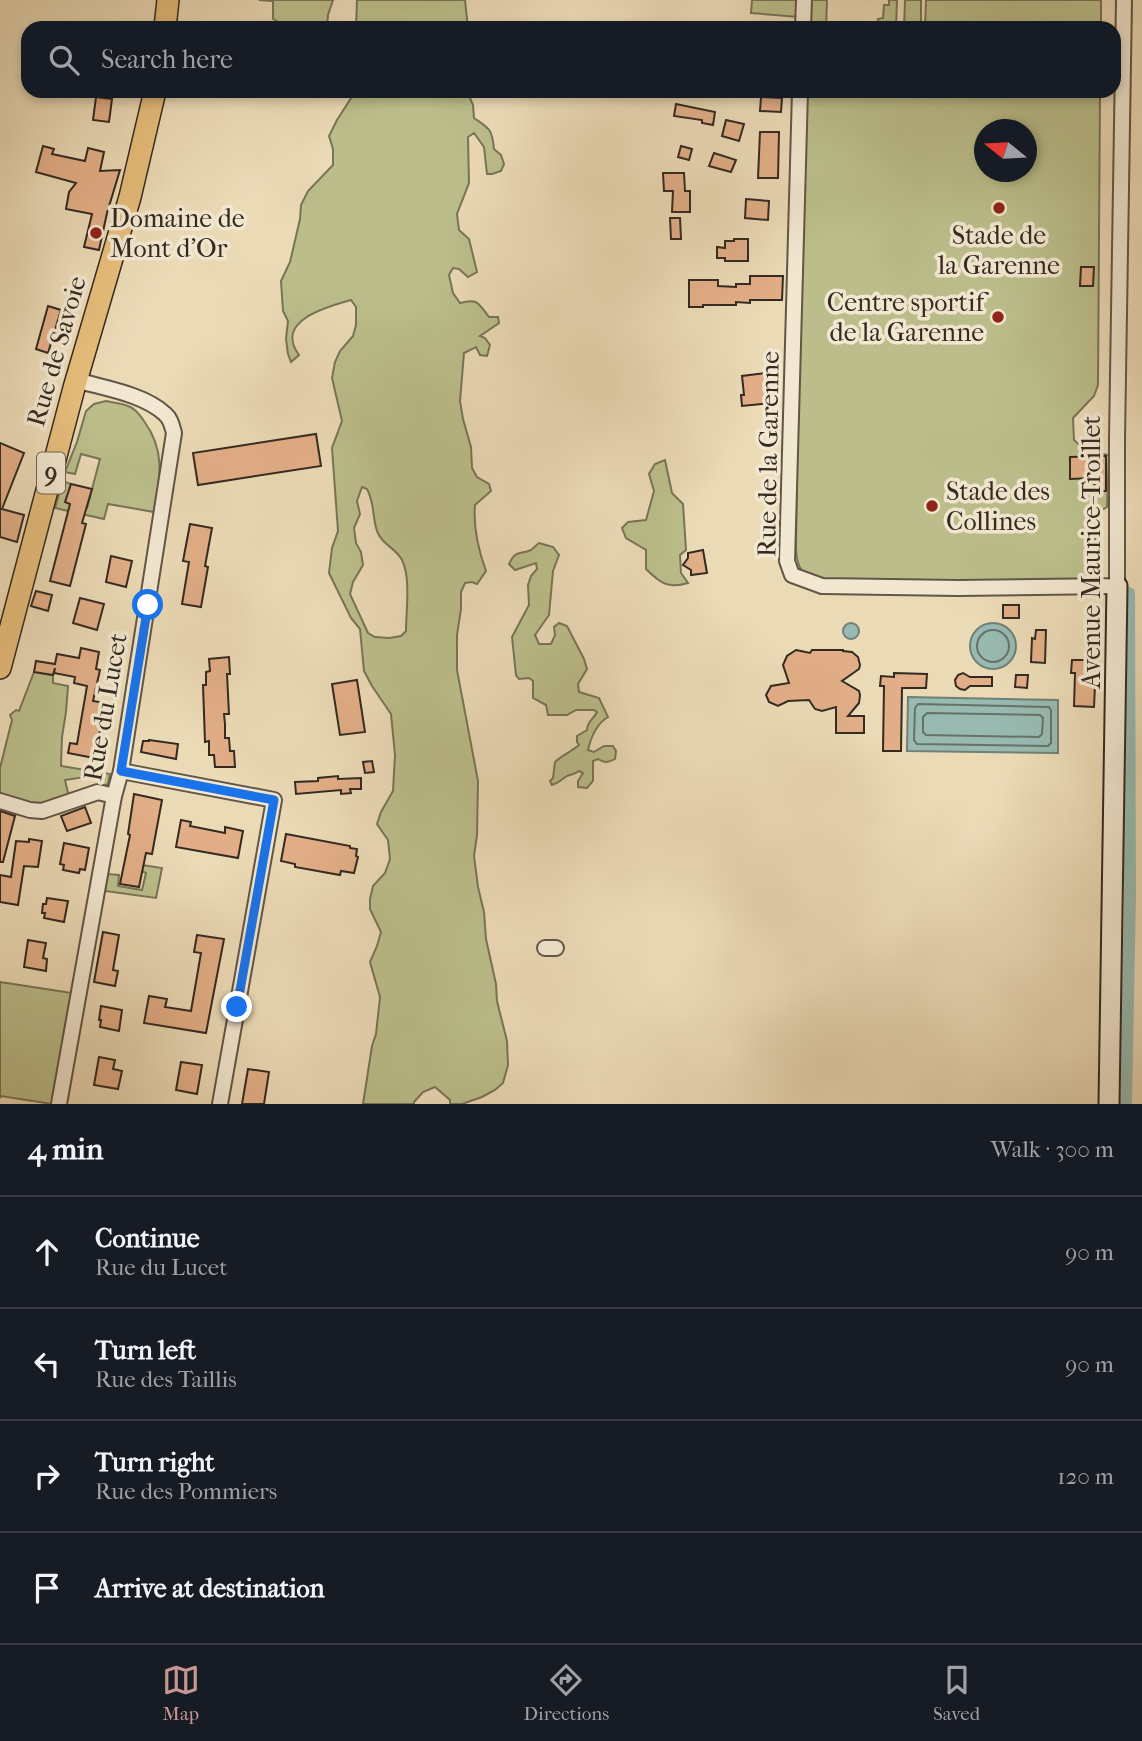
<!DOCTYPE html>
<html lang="en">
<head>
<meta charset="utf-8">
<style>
	body { margin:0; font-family:"IM FELL French Canon",serif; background:#242831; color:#f1f3f6 }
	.compass { position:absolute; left:974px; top:119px; width:63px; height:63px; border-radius:50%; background:#171b24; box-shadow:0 4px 10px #0003; rotate:288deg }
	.stop { position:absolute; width:21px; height:21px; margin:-16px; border:5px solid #1a73e8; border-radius:50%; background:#fff }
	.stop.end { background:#1a73e8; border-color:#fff; box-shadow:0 2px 7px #0008 }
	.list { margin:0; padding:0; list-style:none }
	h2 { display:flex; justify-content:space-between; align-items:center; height:91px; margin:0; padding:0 28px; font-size:30px }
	h2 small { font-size:23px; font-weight:400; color:#9ea1a6 }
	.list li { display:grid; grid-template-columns:46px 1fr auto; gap:21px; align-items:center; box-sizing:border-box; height:112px; padding:0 28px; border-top:2px solid #363941 }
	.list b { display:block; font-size:26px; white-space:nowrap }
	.list p { margin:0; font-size:23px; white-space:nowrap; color:#9ea1a6 }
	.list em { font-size:23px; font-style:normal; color:#9ea1a6 }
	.icon { flex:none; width:38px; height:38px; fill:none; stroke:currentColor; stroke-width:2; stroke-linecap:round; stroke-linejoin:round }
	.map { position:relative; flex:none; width:1142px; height:1104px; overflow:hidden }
	.search { position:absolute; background:#171b24; box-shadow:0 4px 10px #0003; left:21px; right:21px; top:21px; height:77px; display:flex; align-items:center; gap:18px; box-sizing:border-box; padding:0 24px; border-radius:21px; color:#9ea1a6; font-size:26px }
	.sheet { height:539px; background:#171b24 }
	nav { display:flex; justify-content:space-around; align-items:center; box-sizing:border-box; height:98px; border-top:2px solid #363941; background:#171b24; font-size:19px; color:#9ea1a6 }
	nav a { display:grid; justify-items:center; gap:4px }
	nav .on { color:#c59692 }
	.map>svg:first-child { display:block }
	.green { fill:#bbbe8b; stroke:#787456; stroke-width:2; fill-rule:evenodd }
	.water { fill:#98bab1; stroke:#708077; stroke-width:2 }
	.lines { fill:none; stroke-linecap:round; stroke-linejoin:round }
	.shore { stroke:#667268; stroke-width:2 }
	.canal { stroke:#98bab1; stroke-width:12 }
	.building { fill:#e2ae87; stroke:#342a20; stroke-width:2 }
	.street-casing { stroke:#625646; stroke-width:18 }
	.secondary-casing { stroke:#342a20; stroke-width:23 }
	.primary-casing { stroke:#342a20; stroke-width:24 }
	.street { stroke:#f2e7d0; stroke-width:14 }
	.secondary { stroke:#f2e7d0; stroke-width:19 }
	.primary { stroke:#e6bd7b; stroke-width:21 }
	.route { stroke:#1a73e8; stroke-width:9 }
	.poi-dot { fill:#8f2418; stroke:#f2e7d0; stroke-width:2.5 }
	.labels { text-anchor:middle; stroke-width:7; stroke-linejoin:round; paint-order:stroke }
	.shield { fill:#f2e7d0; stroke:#6d6355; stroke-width:2 }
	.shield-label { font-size:24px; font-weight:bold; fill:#342a20 }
	.poi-label { font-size:26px; fill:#342a20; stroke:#f2e7d0; text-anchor:start }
	.street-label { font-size:26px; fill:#342a20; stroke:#f2e7d0 }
</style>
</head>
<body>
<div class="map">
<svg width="1142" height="1104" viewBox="0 0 1142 1104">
	<rect width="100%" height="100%" fill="#ebdab6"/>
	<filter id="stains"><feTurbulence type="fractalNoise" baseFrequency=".00286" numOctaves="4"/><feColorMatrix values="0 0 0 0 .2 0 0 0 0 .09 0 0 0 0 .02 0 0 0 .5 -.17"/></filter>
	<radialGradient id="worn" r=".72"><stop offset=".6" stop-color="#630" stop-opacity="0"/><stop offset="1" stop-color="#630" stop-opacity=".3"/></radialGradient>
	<g class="green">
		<path d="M259,0H333L328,15L327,28H283L282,24L273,19V1Z"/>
		<path d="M357,0H465L468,28H356Z"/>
		<path d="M752,0H799L798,17L751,13Z"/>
		<path d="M807,0H827L826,28H806Z"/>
		<path d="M889,0H897L896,28L876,27L878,19L883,18L884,5H889Z"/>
		<path d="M905,0H921V27L925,28L926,0H1101V28H904Z"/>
		<path d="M353,91H467L473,105L474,118C490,129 492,129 494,149L501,155L504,164L501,171L492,174H487L484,147L474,133L468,137L469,183L457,214L459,230L469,239L477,272L468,277L459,269L453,268L449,275L453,293L460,303C478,298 478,303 489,317H498L499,323L480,336L485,338L490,345L487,356L480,355L476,347L464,353L460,401L463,419L471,447L472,468L477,477L489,484L491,491L475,505C473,528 478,549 486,571L477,584L472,582L465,583L461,592V609L457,635V670L478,781L477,835L474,856L478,887L484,912L486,939L496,984L497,1001L507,1041L508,1065L503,1083L495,1090L482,1097L462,1104H450V1100L435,1087L423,1092L414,1102V1104H363L372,1046L376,1034L380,997L370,962L377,946L381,932L370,909V899L373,886L385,873L390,859L388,840L377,824L381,812L393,791L395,755L391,714L372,686L364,671L360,629L351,618L329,573L332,548L338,531L332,448L342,421L332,378L335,362L340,351L353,336L356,325V307L351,300C326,307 274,321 299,355L291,362L288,354L286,339L288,321L283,311L281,281L290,262L300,219L301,205L308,191L333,165V149L329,136L337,120L353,95ZM362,487L367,489C375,504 372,516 377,531C381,544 396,548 402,560C411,578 406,611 406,631L401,636L389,638L375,637L368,633L350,594L353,582L363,565L361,552L356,543L354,528L360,514L357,501Z"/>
		<path d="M804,91H1100L1098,385L1094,396L1073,418L1074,440L1087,451L1109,455L1107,507L1096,514L1095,556L1087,566V582L821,583C803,575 797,570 796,549L798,377ZM984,130H1026V172H984Z"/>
		<path d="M106,401C113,403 121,403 128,406C135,408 140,415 144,421C166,451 160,478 154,512L108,504L104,519L55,508L63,481L71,484L66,502L87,508L100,459L81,454L75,474L65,472L77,442L86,411L94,404Z"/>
		<path d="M665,460L672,493L683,504L686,550L680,555L681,573L688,583C668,589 660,583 646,569V550L626,538L622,528L628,522L646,520L654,491L649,474L655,464Z"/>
		<path d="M539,543L553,547L559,555L553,571L549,615L535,635L539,644H551L555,635L554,627L559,623L567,626L584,659L587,669L578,684L579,692L599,698L608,717C596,724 591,737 588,750L594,752L604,746H613L616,751L615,759C608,763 604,763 598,759L593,761V781L587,788L578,787V781L583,773L579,771C575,774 572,774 567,776C562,779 559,783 552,785L550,781L553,778L555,762C562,755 571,752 579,745L577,742V736L587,730C587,721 594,719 597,712L594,710H576L567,715H548L546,705L533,698V681L529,678L519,679L516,675L512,637L529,605L528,585L531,576L537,569L536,563L515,570L509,564C516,549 520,555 531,550C534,548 536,545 539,543Z"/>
		<path d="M34,672L53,675V683L68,686L66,712L62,737L61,766L110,774L108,784L101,787L97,775L65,780L69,797L42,806L0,797V768L12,720L10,715L16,710L19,711Z"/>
		<path d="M142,865L162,868L156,898L105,891L108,874L119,875L118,886L142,890L146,873L142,871Z"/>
		<path d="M0,982L72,993L52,1104L1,1096L0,1098Z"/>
	</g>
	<g class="water">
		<circle cx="993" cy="646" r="23"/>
		<circle cx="851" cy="631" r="8"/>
		<path d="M908,697L1058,700V753L907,751Z"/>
	</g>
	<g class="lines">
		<g class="shore">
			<circle cx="993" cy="646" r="16"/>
			<path d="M918,704L1049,707L1051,710V743L1048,746L917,744L914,740L915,708Z"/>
			<path d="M927,713L1040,715L1043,718L1042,734L1039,737L926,735L923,732V717Z"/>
		</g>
		<path class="canal" d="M1126,1104L1130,894L1129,593"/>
	</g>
	<g class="building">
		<path d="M96,97L112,99L109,122L93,120Z"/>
		<path d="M761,97L782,98L781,112L760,111Z"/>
		<path d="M676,104L715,112L713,125L702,123V120L674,116Z"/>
		<path d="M726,120L744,124L739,141L722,136Z"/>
		<path d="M760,132H779L778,178H758Z"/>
		<path d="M43,146L54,149L52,154L85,161L88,148L104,152L100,171L120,170L107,213L99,250L84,247L92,214L66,209L69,192L76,183L36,172Z"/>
		<path d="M681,146L692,149L689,160L678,157Z"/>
		<path d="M714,153L736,160L731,172L709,166Z"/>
		<path d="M663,173H684L685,191H690V212H672L673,191H664Z"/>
		<path d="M746,199L769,201L768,220L745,218Z"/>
		<path d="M670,218H680L681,239H671Z"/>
		<path d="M734,239H748V261H725V258H717V247L725,248V241H734Z"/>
		<path d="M1081,267H1094L1093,286H1080Z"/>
		<path d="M750,276H783L782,300H750V303L736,302V305H703V307H689V280H718V286L736,287V284H750Z"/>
		<path d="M48,306L61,310L48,353L36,349Z"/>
		<path d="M767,373L770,403L742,406L741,395H744L742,376Z"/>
		<path d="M316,434L321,466L198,485L193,453Z"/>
		<path d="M0,443L24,453L2,509L24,515L17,542L0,537Z"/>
		<path d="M1106,456V491H1095L1094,478L1070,479V457Z"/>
		<path d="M71,484L92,489L82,523L86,524L70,586L50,581L70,504L65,502Z"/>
		<path d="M190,524L212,528L205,566L208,567L201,607L182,604L189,562L183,561Z"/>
		<path d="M703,550L707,573L691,575V570L683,565L688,558V553Z"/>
		<path d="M111,556L132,561L126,587L106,582Z"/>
		<path d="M36,591L52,595L48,611L31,606Z"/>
		<path d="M80,598L104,604L97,630L73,623Z"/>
		<rect x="1003" y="605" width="16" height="13"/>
		<path d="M1036,630H1046L1045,663L1031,662L1032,638L1035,639Z"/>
		<path d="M81,648L99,652L96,669L100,670L93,701L105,703L97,748L95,747L94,758L68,753L70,743L77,744L87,686L74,683L75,677L54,673L55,668L53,675L34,672L36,661L55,664L57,654L79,658Z"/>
		<path d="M796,650L810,653L812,650H843V651L852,652L858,657L860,665L859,669L842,681L859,691L860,695L859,703L848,716H864V733H836V707L822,711L815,709L809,700L788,701L778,706L769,702L766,695L771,686L789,683L783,665L787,656Z"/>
		<path d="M229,657L230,674H227L229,714H224L225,724V738H229L230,751H234L235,767H215L214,755H209V741L205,742L203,685H206V672L210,671L209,659Z"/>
		<path d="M1072,660H1086V663L1096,664L1094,707L1074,706L1075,673H1071Z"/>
		<path d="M894,673L927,674L926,688H902L901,751H883L884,686H880L881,676L894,677Z"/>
		<path d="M963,673L970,677H992V686H970L965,690L960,689L956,686L955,680L958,675Z"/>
		<path d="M1016,675H1028L1027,688L1015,687Z"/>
		<path d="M357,680L365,732L340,735L332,684Z"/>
		<path d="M149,740L178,744L176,759L141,752L143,741H149Z"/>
		<path d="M372,761L374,772L365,773L363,762Z"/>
		<path d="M338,776V779L361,778V789H350L351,793L341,794V790L296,794L295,782L318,781V778Z"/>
		<path d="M134,794L162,800L152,854L146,853L139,887L120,884L130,835L128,834Z"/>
		<path d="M85,807L91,823L67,831L61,816Z"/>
		<path d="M0,811L15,816L3,862H0Z"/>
		<path d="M181,820L191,822L190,826L225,833V827L243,831L238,858L176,847Z"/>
		<path d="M286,834L350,846V848L357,849L356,856L358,857L354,873L341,871L340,875L295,867V864L281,861Z"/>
		<path d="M29,839L42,841L38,867L24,866L18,905L0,902V875L11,877L16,841L29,842Z"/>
		<path d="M64,843L89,848L85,870L80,869L79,873L63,870L64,865L60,864Z"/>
		<path d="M47,898L68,901L64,922L44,918L45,913H42L43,904H46Z"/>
		<path d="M103,932L119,935L113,970L118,971L115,986L94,982Z"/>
		<path d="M197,935L224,939L206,1033L144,1023L149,996L167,999L165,1007L191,1011L201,953L194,952Z"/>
		<path d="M28,940L46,943L43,958L47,959L46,971L24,967Z"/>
		<path d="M101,1006L122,1010L119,1031L100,1027L101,1020H99Z"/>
		<path d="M99,1057L115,1060L113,1069L122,1071L118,1089L94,1085Z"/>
		<path d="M181,1062L202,1065L197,1094L176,1090Z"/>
		<path d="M248,1069L269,1072L264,1104H242Z"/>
	</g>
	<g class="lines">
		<defs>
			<g id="street">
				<path d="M803,28L804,0"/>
				<path d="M800,91L787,561L792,575L822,586L958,588L1117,586V438L1124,0"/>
				<path d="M121,771L274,800L220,1104"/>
				<path d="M0,801L30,810L42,811L98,792L114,796"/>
				<path d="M545,948H556"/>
				<path d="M59,1104L114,796L121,771L174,433C172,426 171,419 165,414C144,394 103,388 76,380"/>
			</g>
			<path id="secondary" d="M1109,1104L1117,586"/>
			<g id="primary">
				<path d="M165,28L168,0"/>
				<path d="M0,668L74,388L130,197L155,91"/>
			</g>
		</defs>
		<use href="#street" class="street-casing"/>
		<use href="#secondary" class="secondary-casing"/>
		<use href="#primary" class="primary-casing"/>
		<use href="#street" class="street"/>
		<use href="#secondary" class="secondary"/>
		<use href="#primary" class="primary"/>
	</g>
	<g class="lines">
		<path class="route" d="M148,605L121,771L274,800L237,1007"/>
	</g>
	<g class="poi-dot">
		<circle cx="999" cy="208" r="7"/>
		<circle cx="96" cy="233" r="7"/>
		<circle cx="998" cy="317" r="7"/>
		<circle cx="932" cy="506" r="7"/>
	</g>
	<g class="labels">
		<rect class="shield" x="37" y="452.5" width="28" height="41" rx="5"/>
		<g class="shield-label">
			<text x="51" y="481">9</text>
		</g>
		<g class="poi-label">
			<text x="110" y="227">Domaine de<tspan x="110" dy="30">Mont d'Or</tspan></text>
			<text x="999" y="244" text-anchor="middle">Stade de<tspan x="999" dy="30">la Garenne</tspan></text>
			<text x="984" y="311" text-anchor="end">Centre sportif<tspan x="984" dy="30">de la Garenne</tspan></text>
			<text x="946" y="500">Stade des<tspan x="946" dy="30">Collines</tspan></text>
		</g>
		<g class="street-label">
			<text transform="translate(56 351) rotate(-74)" y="9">Rue de Savoie</text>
			<text transform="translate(768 454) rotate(-89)" y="9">Rue de la Garenne</text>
			<text transform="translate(1091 552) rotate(-90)" y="9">Avenue Maurice-Troillet</text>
			<text transform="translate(105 707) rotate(-80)" y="9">Rue du Lucet</text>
		</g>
	</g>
	<rect width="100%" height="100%" filter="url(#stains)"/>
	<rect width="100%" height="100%" fill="url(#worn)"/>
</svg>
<svg class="compass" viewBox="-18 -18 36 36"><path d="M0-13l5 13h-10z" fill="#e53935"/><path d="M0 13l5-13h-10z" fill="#9ea1a6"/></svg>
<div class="stop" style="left:148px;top:605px"></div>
<div class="stop end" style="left:237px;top:1007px"></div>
<div class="search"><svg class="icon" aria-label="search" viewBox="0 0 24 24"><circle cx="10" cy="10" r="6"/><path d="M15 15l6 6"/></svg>Search here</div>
</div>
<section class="sheet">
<h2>4 min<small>Walk · 300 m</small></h2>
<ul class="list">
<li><svg class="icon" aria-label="ahead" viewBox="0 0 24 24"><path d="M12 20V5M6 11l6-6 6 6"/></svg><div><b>Continue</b><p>Rue du Lucet</p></div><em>90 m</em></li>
<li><svg class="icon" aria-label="left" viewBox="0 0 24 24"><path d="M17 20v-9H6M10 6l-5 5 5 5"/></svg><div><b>Turn left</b><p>Rue des Taillis</p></div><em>90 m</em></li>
<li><svg class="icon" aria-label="right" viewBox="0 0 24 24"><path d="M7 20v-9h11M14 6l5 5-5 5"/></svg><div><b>Turn right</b><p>Rue des Pommiers</p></div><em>120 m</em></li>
<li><svg class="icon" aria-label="arrive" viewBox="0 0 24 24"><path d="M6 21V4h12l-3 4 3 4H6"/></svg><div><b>Arrive at destination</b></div></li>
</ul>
</section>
<nav>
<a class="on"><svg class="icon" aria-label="map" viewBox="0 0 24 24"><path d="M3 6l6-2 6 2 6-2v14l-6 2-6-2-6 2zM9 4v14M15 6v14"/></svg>Map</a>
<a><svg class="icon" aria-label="directions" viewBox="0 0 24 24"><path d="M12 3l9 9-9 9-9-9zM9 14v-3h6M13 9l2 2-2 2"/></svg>Directions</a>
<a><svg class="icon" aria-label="saved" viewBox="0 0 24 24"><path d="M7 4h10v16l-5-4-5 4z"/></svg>Saved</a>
</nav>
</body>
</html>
